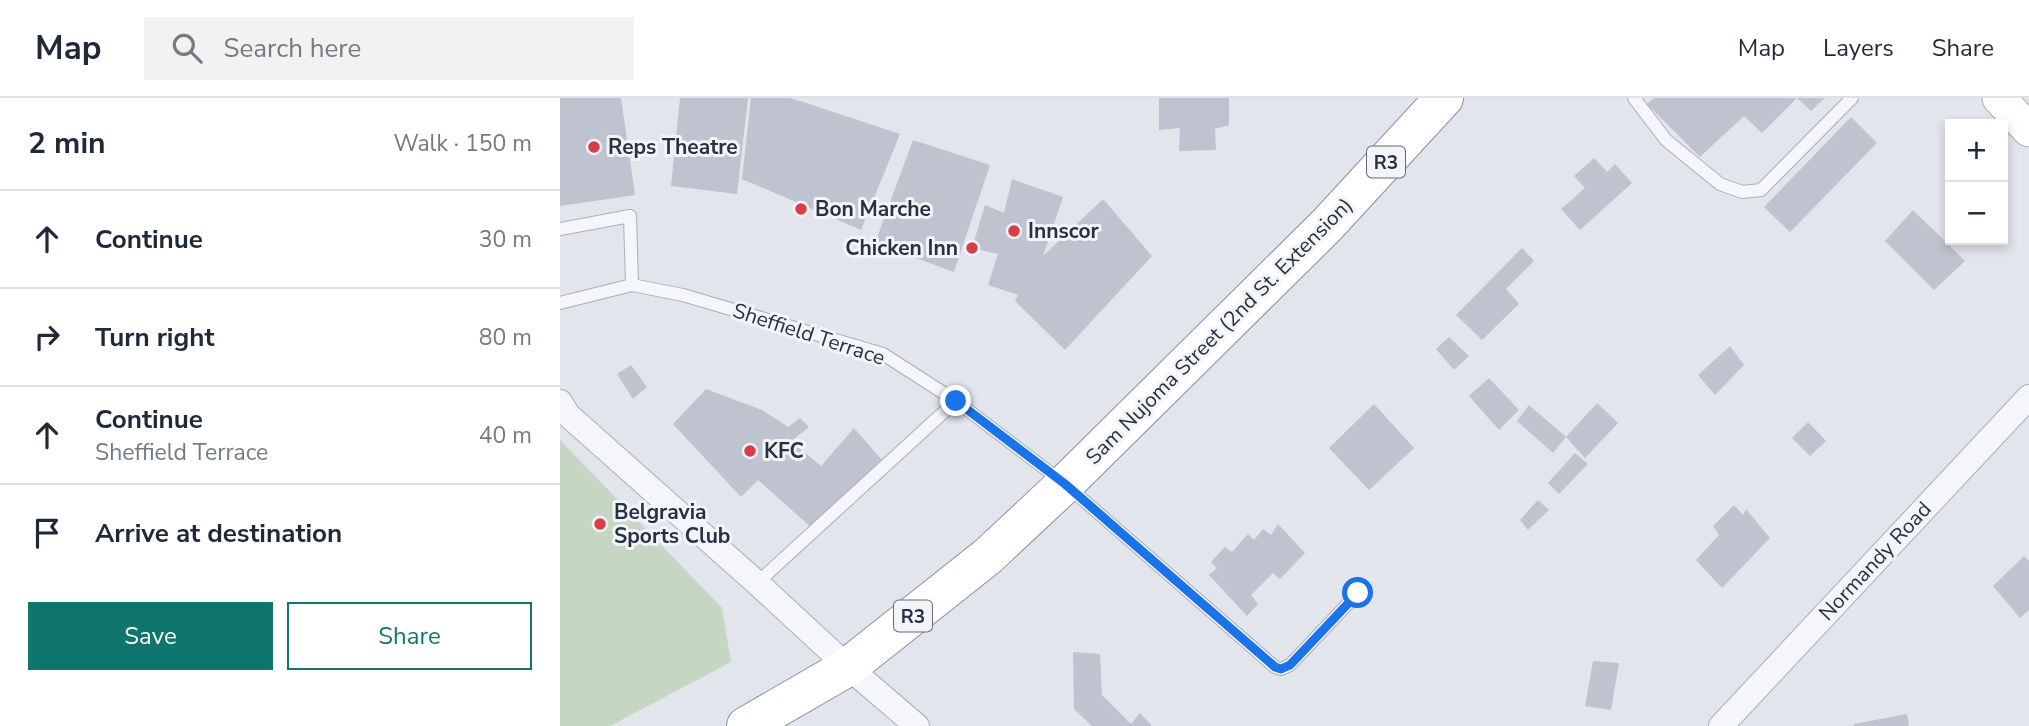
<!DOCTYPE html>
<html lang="en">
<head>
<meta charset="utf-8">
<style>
	body { margin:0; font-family:"Nunito Sans",sans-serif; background:#f2f2f3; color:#1f2937 }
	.controls { position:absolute; right:21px; top:21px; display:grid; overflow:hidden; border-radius:0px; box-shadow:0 4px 10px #0003 }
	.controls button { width:63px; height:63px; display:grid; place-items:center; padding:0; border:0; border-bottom:2px solid #e0e1e3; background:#fff; color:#1f2937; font:35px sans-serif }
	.stop { position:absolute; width:21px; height:21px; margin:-16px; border:5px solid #1a73e8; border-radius:50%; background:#fff }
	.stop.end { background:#1a73e8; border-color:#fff; box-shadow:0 2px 7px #0008 }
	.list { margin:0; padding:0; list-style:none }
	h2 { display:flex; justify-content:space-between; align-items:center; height:91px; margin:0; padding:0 28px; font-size:30px }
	h2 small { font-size:23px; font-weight:400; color:#747a83 }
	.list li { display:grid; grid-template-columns:46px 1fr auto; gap:21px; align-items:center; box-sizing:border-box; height:98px; padding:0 28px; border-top:2px solid #e0e1e3 }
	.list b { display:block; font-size:26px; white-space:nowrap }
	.list p { margin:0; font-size:23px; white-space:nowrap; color:#747a83 }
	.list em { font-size:23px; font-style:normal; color:#747a83 }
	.actions { display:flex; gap:14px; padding:21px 28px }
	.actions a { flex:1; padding:16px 0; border:2px solid #0f766e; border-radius:0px; text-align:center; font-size:24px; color:#0f766e }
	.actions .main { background:#0f766e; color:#fff }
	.icon { flex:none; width:38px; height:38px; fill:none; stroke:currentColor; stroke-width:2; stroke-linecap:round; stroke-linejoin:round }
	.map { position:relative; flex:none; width:1469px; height:628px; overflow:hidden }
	header { display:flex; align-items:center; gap:42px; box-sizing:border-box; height:98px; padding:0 35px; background:#fff; border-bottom:2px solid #e0e1e3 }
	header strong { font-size:33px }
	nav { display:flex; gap:38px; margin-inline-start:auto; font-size:24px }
	.search { width:490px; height:63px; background:#f2f2f3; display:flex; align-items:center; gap:18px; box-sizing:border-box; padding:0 24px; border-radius:0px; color:#747a83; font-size:26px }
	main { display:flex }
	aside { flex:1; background:#fff }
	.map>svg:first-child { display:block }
	.green { fill:#c5d6c2 }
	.building { fill:#bec3cf }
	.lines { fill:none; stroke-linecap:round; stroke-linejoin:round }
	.service-casing { stroke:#aaafb9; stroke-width:14 }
	.minor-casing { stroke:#aaafb9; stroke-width:26 }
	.secondary-casing { stroke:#aaafb9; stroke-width:35 }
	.trunk-casing { stroke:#8790a4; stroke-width:40 }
	.service { stroke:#f5f6f9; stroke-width:12 }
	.minor { stroke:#f5f6f9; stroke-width:24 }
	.secondary { stroke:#fff; stroke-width:33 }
	.trunk { stroke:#fff; stroke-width:38 }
	.route { stroke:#1a73e8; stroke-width:9 }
	.poi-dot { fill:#db3c46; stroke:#f2f4f8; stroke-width:2.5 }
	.labels { text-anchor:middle; stroke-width:6; stroke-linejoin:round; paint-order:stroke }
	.shield { fill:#f2f4f8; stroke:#656b7b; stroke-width:2 }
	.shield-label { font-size:19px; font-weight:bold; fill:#283045 }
	.poi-label { font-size:21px; font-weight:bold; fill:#283045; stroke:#f2f4f8; text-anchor:start }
	.street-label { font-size:21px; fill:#283045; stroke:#f2f4f8 }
</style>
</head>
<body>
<header>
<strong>Map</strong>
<div class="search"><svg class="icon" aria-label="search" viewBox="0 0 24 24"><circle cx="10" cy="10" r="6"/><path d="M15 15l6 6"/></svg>Search here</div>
<nav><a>Map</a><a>Layers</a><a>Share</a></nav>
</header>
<main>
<aside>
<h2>2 min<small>Walk · 150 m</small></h2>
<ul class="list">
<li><svg class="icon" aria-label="ahead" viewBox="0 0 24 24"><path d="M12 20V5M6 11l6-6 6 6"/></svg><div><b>Continue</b></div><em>30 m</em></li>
<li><svg class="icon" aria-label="right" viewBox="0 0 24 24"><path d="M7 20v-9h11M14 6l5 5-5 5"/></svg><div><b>Turn right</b></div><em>80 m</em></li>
<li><svg class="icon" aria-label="ahead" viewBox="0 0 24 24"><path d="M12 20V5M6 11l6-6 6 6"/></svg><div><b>Continue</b><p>Sheffield Terrace</p></div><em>40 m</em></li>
<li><svg class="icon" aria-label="arrive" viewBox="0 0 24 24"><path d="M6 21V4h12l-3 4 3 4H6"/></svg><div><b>Arrive at destination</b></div></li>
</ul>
<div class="actions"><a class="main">Save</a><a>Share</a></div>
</aside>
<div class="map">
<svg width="1469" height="628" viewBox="0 0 1469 628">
	<rect width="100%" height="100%" fill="#e2e5eb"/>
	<path class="green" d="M0,342L162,510L171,564L50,628H0Z"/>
	<g class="building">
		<path d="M0,0H61L75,97L0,108Z"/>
		<path d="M120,0H188L177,96L111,88Z"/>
		<path d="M191,0H231L340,36L301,132L182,81Z"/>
		<path d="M599,0H669V27L655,31L656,52L619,53L620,30L599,32Z"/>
		<path d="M1094,0H1237L1202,35L1184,18L1140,59L1087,6Z"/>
		<path d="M1237,0H1265L1251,13Z"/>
		<path d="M1291,19L1317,45L1230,134L1204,109Z"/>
		<path d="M353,42L430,67L394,174L315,145Z"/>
		<path d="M1034,60L1047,74L1055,66L1072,85L1020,132L1001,111L1025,90L1014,78Z"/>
		<path d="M452,81L503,99L483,158L543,101L592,158L505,252L455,203L458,197L428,187L438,156L412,150L425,107L444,115Z"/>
		<path d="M1353,112L1405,163L1374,192L1325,143Z"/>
		<path d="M962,150L974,163L946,191L959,206L922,242L896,217Z"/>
		<path d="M889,239L909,258L894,272L876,251Z"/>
		<path d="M1170,248L1184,267L1155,297L1138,277Z"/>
		<path d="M71,267L87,289L73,301L57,276Z"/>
		<path d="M929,280L959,312L939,332L909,298Z"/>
		<path d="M146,291L202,312L228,329L240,320L249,329L231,343L261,368L294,330L322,362L253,431L198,382L181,399L113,326Z"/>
		<path d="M1037,305L1058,325L1025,360L1006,339Z"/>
		<path d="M814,306L854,350L809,392L769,350Z"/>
		<path d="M969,307L1006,339L993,355L957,323Z"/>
		<path d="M1248,324L1266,343L1250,358L1232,340Z"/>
		<path d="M1015,355L1028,366L999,396L988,385Z"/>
		<path d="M978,402L989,412L968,432L960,422Z"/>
		<path d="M1174,407L1183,417L1186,411L1210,440L1162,490L1136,462L1159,437L1153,428Z"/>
		<path d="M718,426L745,455L720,481L713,475L691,497L698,506L687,518L649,477L657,470L651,464L665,449L672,454L688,436L694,442L703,431L711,437Z"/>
		<path d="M1464,458L1469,463V512L1460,520L1433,488Z"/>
		<path d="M513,554L540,556L542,597L571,626L580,615L592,628H532L514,611Z"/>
		<path d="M1033,563L1059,565L1051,612L1025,608Z"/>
		<path d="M1347,616L1349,628H1294V626Z"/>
	</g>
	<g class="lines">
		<defs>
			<g id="service">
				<path d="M1074,0L1106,42L1160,86L1182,94L1201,92L1292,0"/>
				<path d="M0,131L70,118L72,187"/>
				<path d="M0,205L72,187L123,197L323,256L396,303L505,386L715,569L721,571L730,567L798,495"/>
				<path d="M197,485L396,303"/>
			</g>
			<g id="minor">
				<path d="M0,304L8,317L197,485L288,569L357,628"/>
				<path d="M1161,628L1469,299"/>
			</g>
			<path id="secondary" d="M1439,0L1469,32"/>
			<path id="trunk" d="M186,628L288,569L428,458L505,386L767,127L884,0"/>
		</defs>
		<use href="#service" class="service-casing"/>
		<use href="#minor" class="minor-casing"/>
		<use href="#secondary" class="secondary-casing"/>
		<use href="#trunk" class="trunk-casing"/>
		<use href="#service" class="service"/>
		<use href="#minor" class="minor"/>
		<use href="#secondary" class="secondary"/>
		<use href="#trunk" class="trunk"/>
	</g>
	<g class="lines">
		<path class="route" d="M396,303L505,386L715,569L721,571L730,567L798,495"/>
	</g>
	<g class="poi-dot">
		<circle cx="34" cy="49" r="7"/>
		<circle cx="241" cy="111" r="7"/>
		<circle cx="454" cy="133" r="7"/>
		<circle cx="412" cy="150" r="7"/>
		<circle cx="190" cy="353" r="7"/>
		<circle cx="40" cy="426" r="7"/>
	</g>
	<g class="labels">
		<g class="shield">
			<rect x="807" y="48.5" width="38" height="31" rx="5"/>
			<rect x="334" y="502.5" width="38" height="31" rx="5"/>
		</g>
		<g class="shield-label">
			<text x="826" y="71">R3</text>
			<text x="353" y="525">R3</text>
		</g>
		<g class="poi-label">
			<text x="48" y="56">Reps Theatre</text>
			<text x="255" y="118">Bon Marche</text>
			<text x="468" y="140">Innscor</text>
			<text x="398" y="157" text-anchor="end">Chicken Inn</text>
			<text x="204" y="360">KFC</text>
			<text x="54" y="421">Belgravia<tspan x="54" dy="24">Sports Club</tspan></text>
		</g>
		<g class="street-label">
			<text transform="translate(659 233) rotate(-45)" y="7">Sam Nujoma Street (2nd St. Extension)</text>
			<text transform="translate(249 236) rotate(18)" y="7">Sheffield Terrace</text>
			<text transform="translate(1315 463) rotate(-47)" y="7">Normandy Road</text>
		</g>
	</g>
</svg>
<div class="controls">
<button>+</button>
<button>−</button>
</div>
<div class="stop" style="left:798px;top:495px"></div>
<div class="stop end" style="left:396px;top:303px"></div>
</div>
</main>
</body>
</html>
